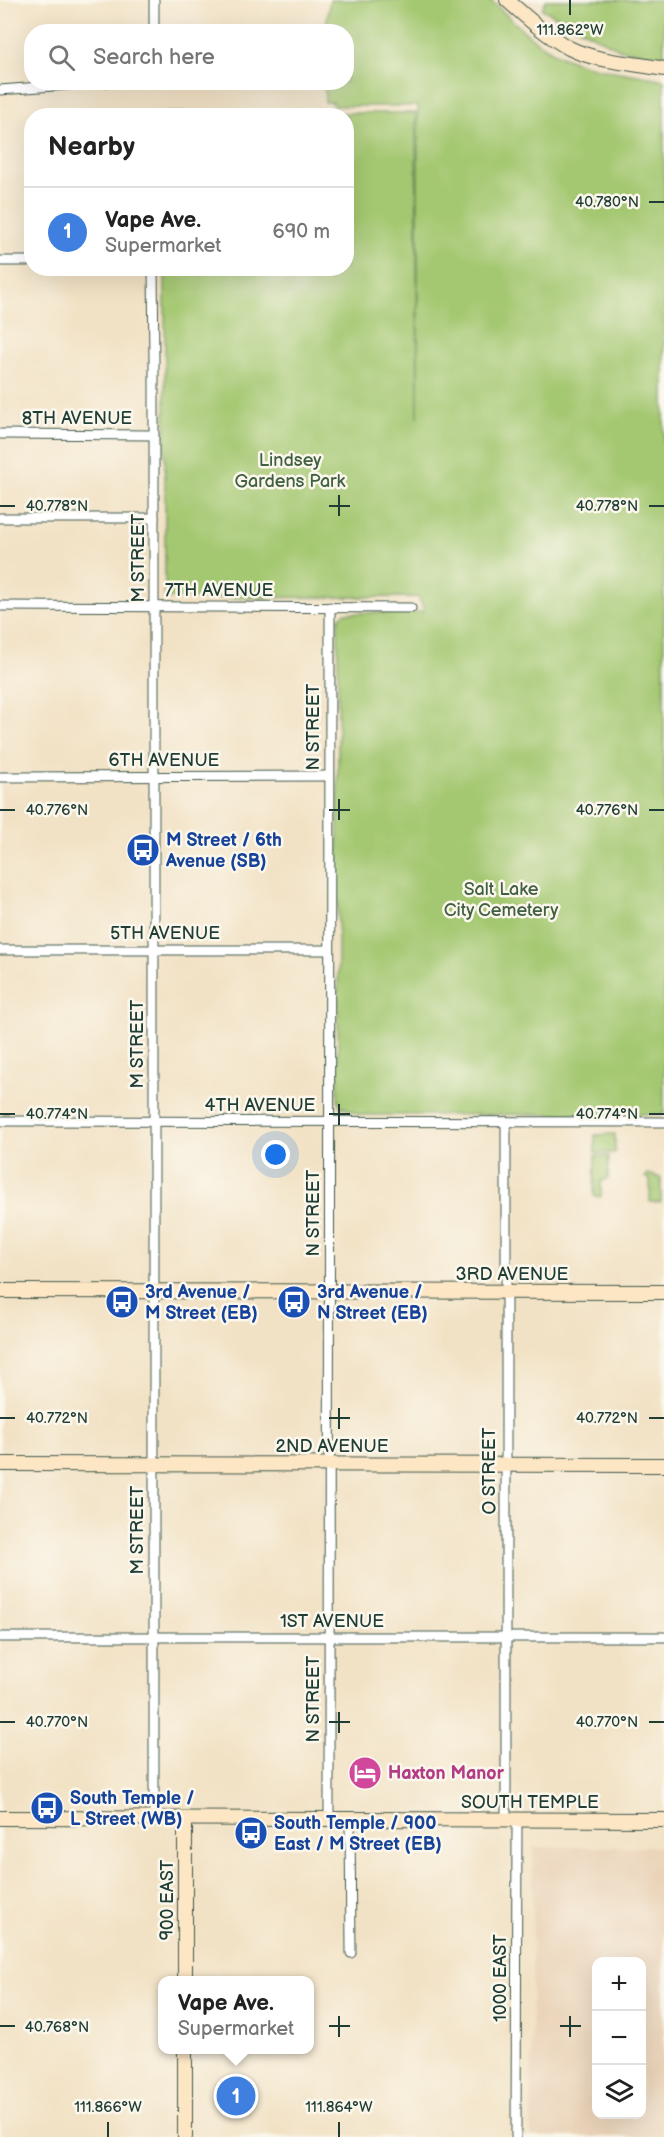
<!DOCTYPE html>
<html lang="en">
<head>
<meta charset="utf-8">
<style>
	body { margin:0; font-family:"Balsamiq Sans",sans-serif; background:#f2f2f2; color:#222 }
	.controls { position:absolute; right:18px; bottom:18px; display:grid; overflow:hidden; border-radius:12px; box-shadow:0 6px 24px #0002 }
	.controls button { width:54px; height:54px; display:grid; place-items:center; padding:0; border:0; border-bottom:2px solid #e0e0e0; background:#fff; color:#222; font:30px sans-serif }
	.you { position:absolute; left:276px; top:1155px; width:21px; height:21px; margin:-15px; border:4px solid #fff; border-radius:50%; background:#1a73e8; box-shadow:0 0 0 9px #1a73e833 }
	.badge { display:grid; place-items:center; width:39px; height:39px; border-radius:50%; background:#0f766e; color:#fff; font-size:20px; font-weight:700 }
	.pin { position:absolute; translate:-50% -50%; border:3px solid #fff; box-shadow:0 2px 6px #0006 }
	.popup { position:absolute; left:158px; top:1976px; width:156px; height:78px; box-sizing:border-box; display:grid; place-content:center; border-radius:12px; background:#fff; filter:drop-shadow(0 2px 4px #0005); font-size:20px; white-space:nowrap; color:#767676 }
	.popup b { font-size:22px; color:#222 }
	.popup::after { content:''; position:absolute; left:50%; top:100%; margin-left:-12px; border:12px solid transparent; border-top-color:#fff }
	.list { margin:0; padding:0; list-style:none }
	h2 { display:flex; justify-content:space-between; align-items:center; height:78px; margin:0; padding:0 24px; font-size:26px }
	h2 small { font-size:20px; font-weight:400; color:#767676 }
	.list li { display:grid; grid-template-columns:39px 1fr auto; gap:18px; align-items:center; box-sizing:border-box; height:90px; padding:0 24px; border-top:2px solid #e0e0e0 }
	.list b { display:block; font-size:22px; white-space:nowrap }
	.list p { margin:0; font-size:20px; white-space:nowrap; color:#767676 }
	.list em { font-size:20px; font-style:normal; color:#767676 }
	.icon { flex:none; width:33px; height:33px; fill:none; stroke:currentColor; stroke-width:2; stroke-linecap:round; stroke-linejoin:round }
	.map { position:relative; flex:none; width:664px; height:2137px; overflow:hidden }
	.search { position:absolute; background:#fff; box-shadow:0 6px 24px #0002; left:24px; top:24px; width:330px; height:66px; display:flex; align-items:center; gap:15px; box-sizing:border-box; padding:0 21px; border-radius:24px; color:#767676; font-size:22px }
	.panel { position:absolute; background:#fff; box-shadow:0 6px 24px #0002; left:24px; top:108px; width:330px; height:168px; border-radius:24px }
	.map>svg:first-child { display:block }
	.built { fill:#ead3b8; fill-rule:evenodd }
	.green { fill:#a4c871; stroke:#628252; stroke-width:1.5 }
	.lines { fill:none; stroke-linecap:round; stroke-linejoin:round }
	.street-casing { stroke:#3f564a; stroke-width:11 }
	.secondary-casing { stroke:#3f564a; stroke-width:16 }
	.street { stroke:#fff; stroke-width:9 }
	.secondary { stroke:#fce6c4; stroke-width:14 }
	.ticks { fill:none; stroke:#1f3d34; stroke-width:2 }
	.labels { text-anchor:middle; stroke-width:5; stroke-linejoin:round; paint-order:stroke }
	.street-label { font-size:18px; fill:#1f3d34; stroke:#fbf7ec }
	.park-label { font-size:18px; fill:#406043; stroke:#fbf7ec }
	.transit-label { font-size:18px; font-weight:bold; fill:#164399; stroke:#fbf7ec; text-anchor:start }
	.hotel-label { font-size:18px; font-weight:bold; fill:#b23c85; stroke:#fbf7ec; text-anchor:start }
	.ticks-label { font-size:15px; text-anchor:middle; fill:#1f3d34; stroke:#fbf7ec; stroke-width:5; stroke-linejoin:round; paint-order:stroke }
</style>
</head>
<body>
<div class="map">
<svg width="664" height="2137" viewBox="0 0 664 2137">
	<rect width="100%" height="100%" fill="#fbf7ec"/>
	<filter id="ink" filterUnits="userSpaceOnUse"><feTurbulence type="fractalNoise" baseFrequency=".0167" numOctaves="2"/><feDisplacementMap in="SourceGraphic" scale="12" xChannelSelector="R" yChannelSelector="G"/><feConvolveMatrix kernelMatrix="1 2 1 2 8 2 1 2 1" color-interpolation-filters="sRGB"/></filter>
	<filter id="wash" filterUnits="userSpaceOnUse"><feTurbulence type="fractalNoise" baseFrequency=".008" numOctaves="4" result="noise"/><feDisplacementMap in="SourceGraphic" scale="24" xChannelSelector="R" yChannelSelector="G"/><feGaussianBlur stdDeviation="1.35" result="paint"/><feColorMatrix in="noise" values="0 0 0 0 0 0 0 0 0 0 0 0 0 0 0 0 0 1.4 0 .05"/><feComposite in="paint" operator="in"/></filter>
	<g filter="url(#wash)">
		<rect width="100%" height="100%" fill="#f2e2c5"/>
		<path class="built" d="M533,1847H664V2137H531ZM596,1962H642V2114H596Z"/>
		<g class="green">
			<path d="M330,0H490C508,15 523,33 543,46C583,72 620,70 664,80V1114L360,1115L340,1106L338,1098V624L339,618L345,613L423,612V607L418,597L165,598V269L346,268V116H166V113H416L418,417V106H333V102H325V83L346,82V32L325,31Z"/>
			<path d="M546,0H664V56L621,50L542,9Z"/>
			<path d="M615,1134V1153H595V1135Z"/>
			<path d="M595,1156H609L608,1178L601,1182V1197L594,1196Z"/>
			<path d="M648,1174L661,1178V1202H650V1180L645,1177Z"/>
		</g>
	</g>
	<g filter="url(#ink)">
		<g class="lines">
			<defs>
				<g id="street">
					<path d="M154,0V32"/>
					<path d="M0,90L106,82"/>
					<path d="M0,261H32"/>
					<path d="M153,268L154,361V1819"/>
					<path d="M0,434L153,435"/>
					<path d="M0,518H154"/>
					<path d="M0,606L411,608"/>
					<path d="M0,777L329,776"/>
					<path d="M0,950H329"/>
					<path d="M0,1121L664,1122"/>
					<path d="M0,1637H664"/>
					<path d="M329,1819L330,607"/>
					<path d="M350,1819L351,1953"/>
					<path d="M506,1820V1122"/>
					<path d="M516,2137L517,1820"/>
				</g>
				<g id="secondary">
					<path d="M507,0C526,17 547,36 569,48C597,62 634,63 664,69"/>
					<path d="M0,1291L664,1292"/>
					<path d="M0,1464L664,1465"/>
					<path d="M0,1818L664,1820"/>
					<path d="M185,1819V1980"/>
					<path d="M185,2050V2137"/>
				</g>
			</defs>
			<use href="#street" class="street-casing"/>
			<use href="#secondary" class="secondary-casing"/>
			<use href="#street" class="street"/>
			<use href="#secondary" class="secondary"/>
		</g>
	</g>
	<path class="ticks" d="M570,0V15M649,202H664M339,495V516M0,506H15M329,506H350M649,506H664M339,799V820M0,810H15M329,810H350M649,810H664M339,1104V1125M0,1114H15M329,1114H350M649,1114H664M339,1408V1429M0,1418H15M329,1418H350M649,1418H664M339,1712V1733M0,1722H15M329,1722H350M649,1722H664M339,2016V2037M570,2016V2037M0,2026H15M329,2026H350M560,2026H581M108,2122V2137M339,2122V2137"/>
	<defs>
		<symbol id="bus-disc" viewBox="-11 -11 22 22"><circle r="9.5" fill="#1a4fb4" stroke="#fbf7ec"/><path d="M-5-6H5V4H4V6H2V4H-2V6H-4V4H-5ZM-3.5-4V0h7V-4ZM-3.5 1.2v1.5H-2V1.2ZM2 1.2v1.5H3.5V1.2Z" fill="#fff"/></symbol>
		<symbol id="hotel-disc" viewBox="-11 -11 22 22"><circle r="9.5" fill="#d1479c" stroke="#fbf7ec"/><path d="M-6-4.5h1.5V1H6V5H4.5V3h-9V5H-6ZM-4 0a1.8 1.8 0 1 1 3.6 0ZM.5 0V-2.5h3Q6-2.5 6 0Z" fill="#fff"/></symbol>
	</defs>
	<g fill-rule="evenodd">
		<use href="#bus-disc" x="124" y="831" width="38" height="38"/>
		<use href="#bus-disc" x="103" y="1283" width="38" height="38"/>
		<use href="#bus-disc" x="275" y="1283" width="38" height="38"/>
		<use href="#hotel-disc" x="346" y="1754" width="38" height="38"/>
		<use href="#bus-disc" x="28" y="1789" width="38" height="38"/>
		<use href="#bus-disc" x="232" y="1814" width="38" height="38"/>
	</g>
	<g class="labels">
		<g class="street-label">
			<text x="77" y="424">8TH AVENUE</text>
			<text transform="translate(138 558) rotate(-90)" y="6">M STREET</text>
			<text x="219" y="596">7TH AVENUE</text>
			<text transform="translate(313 727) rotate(-90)" y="6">N STREET</text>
			<text x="164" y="766">6TH AVENUE</text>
			<text x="165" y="939">5TH AVENUE</text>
			<text transform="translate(137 1044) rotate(-90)" y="6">M STREET</text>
			<text x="260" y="1111">4TH AVENUE</text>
			<text transform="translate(313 1213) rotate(-90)" y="6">N STREET</text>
			<text x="512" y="1280">3RD AVENUE</text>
			<text x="332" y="1452">2ND AVENUE</text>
			<text transform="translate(489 1471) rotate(-90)" y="6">O STREET</text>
			<text transform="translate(137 1530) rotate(-90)" y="6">M STREET</text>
			<text x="332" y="1627">1ST AVENUE</text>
			<text transform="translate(313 1699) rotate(-90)" y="6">N STREET</text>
			<text x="530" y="1808">SOUTH TEMPLE</text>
			<text transform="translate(167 1900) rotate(-90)" y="6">900 EAST</text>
			<text transform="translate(500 1978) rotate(-90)" y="6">1000 EAST</text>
		</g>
		<g class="park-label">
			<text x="290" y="466">Lindsey<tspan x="290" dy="21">Gardens Park</tspan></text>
			<text x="501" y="895">Salt Lake<tspan x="501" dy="21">City Cemetery</tspan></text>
		</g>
		<g class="transit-label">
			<text x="166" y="846">M Street / 6th<tspan x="166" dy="21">Avenue (SB)</tspan></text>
			<text x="145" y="1298">3rd Avenue /<tspan x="145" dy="21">M Street (EB)</tspan></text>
			<text x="317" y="1298">3rd Avenue /<tspan x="317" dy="21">N Street (EB)</tspan></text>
			<text x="70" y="1804">South Temple /<tspan x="70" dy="21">L Street (WB)</tspan></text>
			<text x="274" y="1829">South Temple / 900<tspan x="274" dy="21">East / M Street (EB)</tspan></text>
		</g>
		<g class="hotel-label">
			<text x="388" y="1779">Haxton Manor</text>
		</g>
	</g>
	<g class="ticks-label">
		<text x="570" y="35">111.862°W</text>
		<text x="607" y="207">40.780°N</text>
		<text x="57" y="511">40.778°N</text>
		<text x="607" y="511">40.778°N</text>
		<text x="57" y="815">40.776°N</text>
		<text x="607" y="815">40.776°N</text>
		<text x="57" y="1119">40.774°N</text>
		<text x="607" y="1119">40.774°N</text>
		<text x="57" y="1423">40.772°N</text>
		<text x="607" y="1423">40.772°N</text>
		<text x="57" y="1727">40.770°N</text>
		<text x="607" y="1727">40.770°N</text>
		<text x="57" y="2032">40.768°N</text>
		<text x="108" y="2112">111.866°W</text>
		<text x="339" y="2112">111.864°W</text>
	</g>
</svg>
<div class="controls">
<button>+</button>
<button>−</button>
<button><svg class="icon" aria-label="layers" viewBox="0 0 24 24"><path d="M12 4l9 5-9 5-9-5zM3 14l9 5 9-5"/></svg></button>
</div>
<div class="you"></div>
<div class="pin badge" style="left:236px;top:2096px;background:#3f7fe0">1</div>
<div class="popup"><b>Vape Ave.</b>Supermarket</div>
<div class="search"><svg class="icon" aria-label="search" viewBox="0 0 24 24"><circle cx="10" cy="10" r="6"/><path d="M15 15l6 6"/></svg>Search here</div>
<section class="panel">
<h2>Nearby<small></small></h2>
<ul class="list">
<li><span class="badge" style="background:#3f7fe0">1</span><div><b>Vape Ave.</b><p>Supermarket</p></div><em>690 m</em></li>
</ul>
</section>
</div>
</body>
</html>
